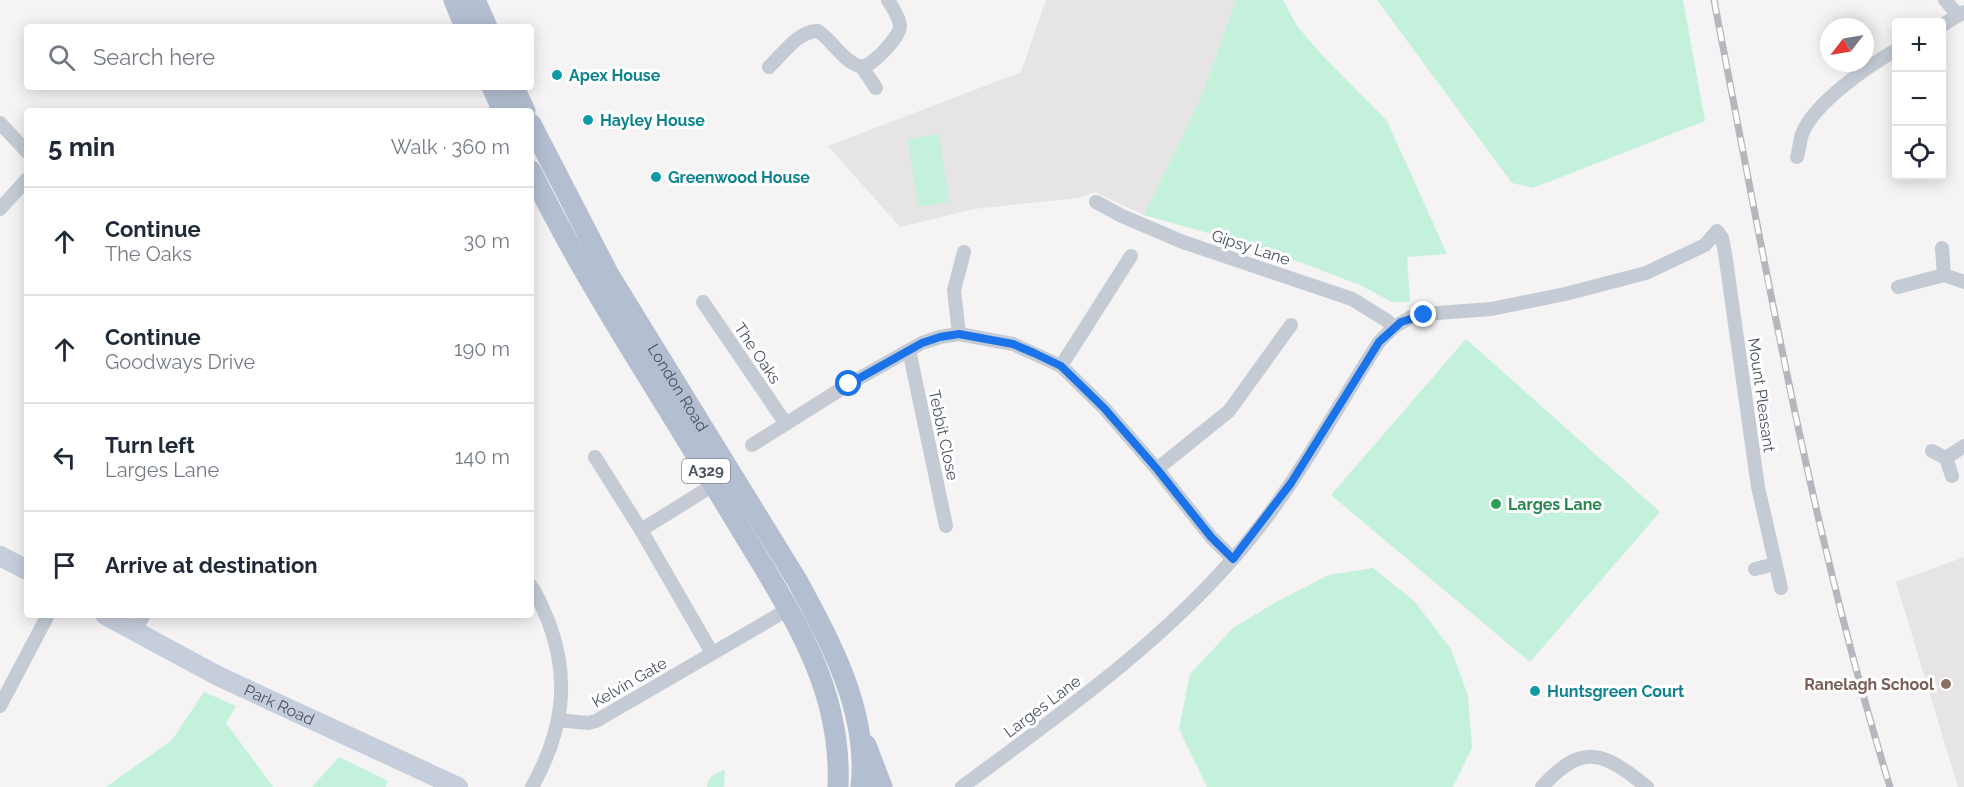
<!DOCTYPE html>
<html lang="en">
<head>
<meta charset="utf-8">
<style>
	body { margin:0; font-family:Raleway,sans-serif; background:#f6f6f7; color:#1f2937 }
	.controls { position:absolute; right:18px; top:18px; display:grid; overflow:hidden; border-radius:6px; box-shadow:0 3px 15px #0003 }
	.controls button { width:54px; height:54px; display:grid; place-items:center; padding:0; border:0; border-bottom:2px solid #e0e1e3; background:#fff; color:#1f2937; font:30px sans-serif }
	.compass { position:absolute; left:1820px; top:18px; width:54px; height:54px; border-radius:50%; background:#fff; box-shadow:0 3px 15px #0003; rotate:239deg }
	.stop { position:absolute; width:18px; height:18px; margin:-14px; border:4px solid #1a73e8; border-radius:50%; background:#fff }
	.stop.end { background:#1a73e8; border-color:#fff; box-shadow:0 2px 6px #0008 }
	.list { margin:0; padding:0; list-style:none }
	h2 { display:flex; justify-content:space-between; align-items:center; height:78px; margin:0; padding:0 24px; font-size:26px }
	h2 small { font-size:20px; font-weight:400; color:#747a83 }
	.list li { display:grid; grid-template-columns:39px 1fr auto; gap:18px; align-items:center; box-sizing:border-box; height:108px; padding:0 24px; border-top:2px solid #e0e1e3 }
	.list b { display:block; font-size:22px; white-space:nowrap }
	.list p { margin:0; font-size:20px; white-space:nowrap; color:#747a83 }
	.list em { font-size:20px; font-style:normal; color:#747a83 }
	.icon { flex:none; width:33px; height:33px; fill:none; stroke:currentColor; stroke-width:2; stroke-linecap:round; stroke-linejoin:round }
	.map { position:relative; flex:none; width:1964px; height:787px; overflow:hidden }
	.search { position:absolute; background:#fff; box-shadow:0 3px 15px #0003; left:24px; top:24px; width:510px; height:66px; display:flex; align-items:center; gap:15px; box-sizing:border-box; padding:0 21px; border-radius:6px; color:#747a83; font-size:22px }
	.panel { position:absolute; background:#fff; box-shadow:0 3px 15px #0003; left:24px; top:108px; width:510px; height:510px; border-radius:6px }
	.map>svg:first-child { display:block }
	.education { fill:#e6e4e5 }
	.green { fill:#c3f1db }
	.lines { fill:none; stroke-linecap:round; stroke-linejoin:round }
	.street { stroke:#c4cbd4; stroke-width:14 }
	.secondary { stroke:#c6cddb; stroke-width:20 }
	.primary { stroke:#b3bed1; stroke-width:21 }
	.rail-casing { stroke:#b5b7bd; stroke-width:7 }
	.rail { stroke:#fff; stroke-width:4.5; stroke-dasharray:14; stroke-linecap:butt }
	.route { stroke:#1a73e8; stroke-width:8 }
	.culture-dot { fill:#0f9aa8; stroke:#fff; stroke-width:2 }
	.leisure-dot { fill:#2e9e5b; stroke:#fff; stroke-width:2 }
	.education-dot { fill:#8d6e63; stroke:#fff; stroke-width:2 }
	.labels { text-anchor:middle; stroke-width:6; stroke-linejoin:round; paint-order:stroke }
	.shield { fill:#fff; stroke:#808790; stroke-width:1.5 }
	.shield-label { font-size:15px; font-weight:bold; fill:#4a5361 }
	.culture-label { font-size:16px; font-weight:bold; fill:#0d838f; stroke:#fff; text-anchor:start }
	.street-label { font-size:16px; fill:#4a5361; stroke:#fff }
	.leisure-label { font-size:16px; font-weight:bold; fill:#27864d; stroke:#fff; text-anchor:start }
	.education-label { font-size:16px; font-weight:bold; fill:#785e54; stroke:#fff; text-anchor:end }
</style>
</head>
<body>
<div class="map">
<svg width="1964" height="787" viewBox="0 0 1964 787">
	<rect width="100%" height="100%" fill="#f5f3f3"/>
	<g class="education">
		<path d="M1046,0H1236L1200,100L1144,215L1095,192L1078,198L974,209L900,227L828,146L1021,72Z"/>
		<path d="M1964,557V787H1958L1896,582Z"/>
	</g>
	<g class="green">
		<path d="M1236,0H1283L1297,26L1321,54L1387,121L1447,254L1407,257L1410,302H1392L1360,285L1265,249L1144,215L1200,100Z"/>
		<path d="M1377,0H1683L1705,121L1533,188L1512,183Z"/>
		<path d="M939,134L949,202L918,207L908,139Z"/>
		<path d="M1466,339L1660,512L1530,662L1331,495Z"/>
		<path d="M1373,568L1415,602L1451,649L1468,696L1472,748L1453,787H1207L1179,729L1190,674L1233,628L1276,602L1329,575Z"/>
		<path d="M204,692L236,706L226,723L273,787H106L172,740Z"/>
		<path d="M339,757L388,781L386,787H312Z"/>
		<path d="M725,770L724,787H707C708,776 715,773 725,770Z"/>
	</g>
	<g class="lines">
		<g class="street">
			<path d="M1945,0L1958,15"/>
			<path d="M1942,25L1964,12"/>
			<path d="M769,67C782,55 799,30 818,31C833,41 844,63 862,67L876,88"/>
			<path d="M862,67C872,66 900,37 900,26C900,18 892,7 888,0"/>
			<path d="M0,123L27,152"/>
			<path d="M1797,157C1799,150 1800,141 1802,134C1814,103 1868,66 1896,50"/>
			<path d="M1096,202L1122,216L1183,242L1352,299L1386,320L1394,327"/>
			<path d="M0,209L27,179"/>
			<path d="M1942,248L1944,275"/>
			<path d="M1898,287L1944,275L1964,282"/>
			<path d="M703,302L786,424"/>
			<path d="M959,334L954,290L964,252"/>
			<path d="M909,350L946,526"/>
			<path d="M1061,366L1131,256"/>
			<path d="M752,445L849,384L922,343L940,337L959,334L1013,344L1061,366L1104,408L1157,469L1211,537L1233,559"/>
			<path d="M1932,451L1946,458"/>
			<path d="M595,457L641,530L712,653"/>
			<path d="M1157,469L1229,411L1291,325"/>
			<path d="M1952,476L1946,458L1964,446"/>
			<path d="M641,530L715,484"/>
			<path d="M1755,569L1775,564"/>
			<path d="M531,586C539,597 544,611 549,623C571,682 562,733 532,787"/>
			<path d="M134,631L144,615"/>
			<path d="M0,706L48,615"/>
			<path d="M558,720L588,723L596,721L780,614"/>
			<path d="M962,787C1057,716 1154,649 1232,560C1291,494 1332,415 1379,342L1394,327L1411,317L1424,314L1491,309L1565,294L1646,273L1705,245L1717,231L1722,238L1725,253L1758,487L1781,588"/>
			<path d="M1542,787C1583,741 1605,753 1647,787"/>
		</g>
		<g class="secondary">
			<path d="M0,556L27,570"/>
			<path id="s1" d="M105,615L218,676L458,787"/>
		</g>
		<g class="primary">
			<path d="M454,0L465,27"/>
			<path d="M475,0L487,27"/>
			<path d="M492,87L503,111"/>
			<path d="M514,87L525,111"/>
			<path id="s2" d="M531,124L609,275L798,582C832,645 869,713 861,787"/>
			<path d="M531,171C574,259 627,343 679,427C704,468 729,509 754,551C800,627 842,695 838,787"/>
			<path d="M866,745L882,787"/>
		</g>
		<defs>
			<path id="rail" d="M1714,0C1765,264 1811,530 1890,787"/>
		</defs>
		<use href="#rail" class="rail-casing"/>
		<use href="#rail" class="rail"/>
	</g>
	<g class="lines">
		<path class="route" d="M849,384L922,343L940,337L959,334L1013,344L1034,353L1061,366L1104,408L1157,469L1211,537L1233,559L1291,483L1379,342L1401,322L1424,315"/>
	</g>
	<g class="culture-dot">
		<circle cx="557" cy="75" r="6"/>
		<circle cx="588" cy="120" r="6"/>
		<circle cx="656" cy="177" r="6"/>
		<circle cx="1535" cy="691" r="6"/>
	</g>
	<circle class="leisure-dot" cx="1496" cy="504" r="6"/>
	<circle class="education-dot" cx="1946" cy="684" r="6"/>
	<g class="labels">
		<rect class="shield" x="682" y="459" width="48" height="24" rx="4.5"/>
		<g class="shield-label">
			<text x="706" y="476">A329</text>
		</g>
		<g class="culture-label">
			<text x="569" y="81">Apex House</text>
			<text x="600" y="126">Hayley House</text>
			<text x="668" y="183">Greenwood House</text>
			<text x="1547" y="697">Huntsgreen Court</text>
		</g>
		<g class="street-label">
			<text transform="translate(1251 247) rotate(18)" y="6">Gipsy Lane</text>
			<text transform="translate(758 353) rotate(56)" y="6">The Oaks</text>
			<text dy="6" stroke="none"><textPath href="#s2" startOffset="302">London Road</textPath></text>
			<text transform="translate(1762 395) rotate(82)" y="6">Mount Pleasant</text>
			<text transform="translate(944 435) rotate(78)" y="6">Tebbit Close</text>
			<text transform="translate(629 682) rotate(-30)" y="6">Kelvin Gate</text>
			<text dy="6" stroke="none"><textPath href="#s1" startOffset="196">Park Road</textPath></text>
			<text transform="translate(1042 706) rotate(-37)" y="6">Larges Lane</text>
		</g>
		<g class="leisure-label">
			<text x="1508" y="510">Larges Lane</text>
		</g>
		<g class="education-label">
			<text x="1934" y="690">Ranelagh School</text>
		</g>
	</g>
</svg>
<div class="controls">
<button>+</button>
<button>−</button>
<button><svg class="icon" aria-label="locate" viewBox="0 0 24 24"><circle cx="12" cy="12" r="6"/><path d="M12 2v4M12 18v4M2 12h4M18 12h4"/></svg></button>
</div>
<svg class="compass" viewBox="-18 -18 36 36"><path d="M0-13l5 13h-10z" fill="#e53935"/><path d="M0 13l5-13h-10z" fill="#747a83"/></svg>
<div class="stop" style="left:849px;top:384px"></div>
<div class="stop end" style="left:1424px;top:315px"></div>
<div class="search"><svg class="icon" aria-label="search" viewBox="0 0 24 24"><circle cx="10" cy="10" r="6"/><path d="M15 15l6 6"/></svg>Search here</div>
<section class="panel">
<h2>5 min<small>Walk · 360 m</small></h2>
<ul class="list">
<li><svg class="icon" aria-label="ahead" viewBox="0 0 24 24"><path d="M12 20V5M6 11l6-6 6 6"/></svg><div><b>Continue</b><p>The Oaks</p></div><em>30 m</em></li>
<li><svg class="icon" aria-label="ahead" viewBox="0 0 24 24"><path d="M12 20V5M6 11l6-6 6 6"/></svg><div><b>Continue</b><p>Goodways Drive</p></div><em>190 m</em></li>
<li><svg class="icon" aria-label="left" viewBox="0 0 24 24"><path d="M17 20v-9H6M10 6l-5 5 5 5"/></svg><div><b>Turn left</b><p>Larges Lane</p></div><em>140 m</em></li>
<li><svg class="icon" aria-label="arrive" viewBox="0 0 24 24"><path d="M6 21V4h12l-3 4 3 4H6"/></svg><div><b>Arrive at destination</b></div></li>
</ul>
</section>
</div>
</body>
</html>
